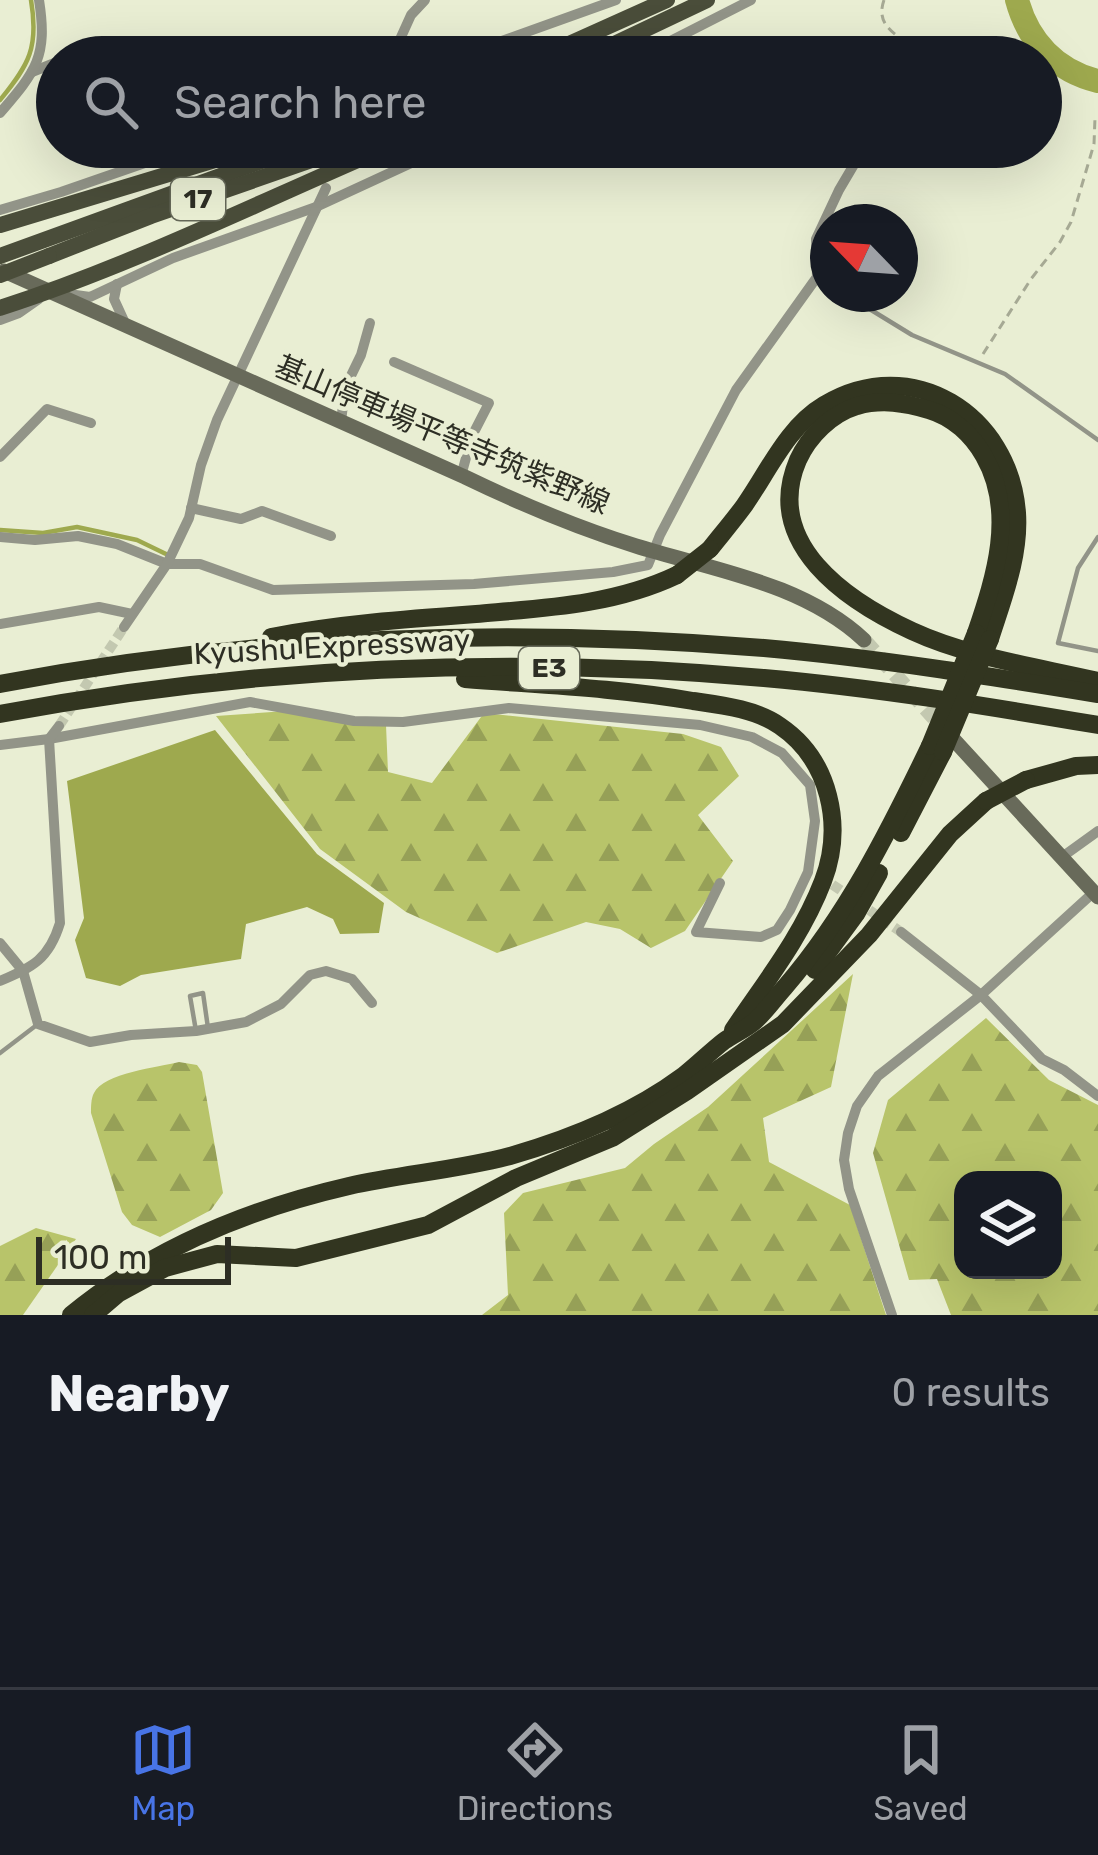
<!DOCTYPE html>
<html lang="en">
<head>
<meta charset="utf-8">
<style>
	body { margin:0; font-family:Rubik,"Noto Sans JP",sans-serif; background:#20242c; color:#f1f3f6 }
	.controls { position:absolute; right:36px; bottom:36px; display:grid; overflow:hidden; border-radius:24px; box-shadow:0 12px 48px #0002 }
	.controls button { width:108px; height:108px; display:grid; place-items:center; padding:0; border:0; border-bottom:3px solid #363941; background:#171b24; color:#f1f3f6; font:60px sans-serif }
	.compass { position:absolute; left:810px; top:204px; width:108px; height:108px; border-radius:50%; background:#171b24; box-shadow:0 12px 48px #0002; rotate:295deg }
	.scale { position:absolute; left:36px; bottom:30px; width:195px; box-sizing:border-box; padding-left:12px; border:6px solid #2d2e24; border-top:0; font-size:33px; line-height:42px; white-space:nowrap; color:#2d2e24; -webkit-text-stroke:9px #e9eed3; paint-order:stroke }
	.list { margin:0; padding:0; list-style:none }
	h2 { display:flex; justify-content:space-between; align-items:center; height:156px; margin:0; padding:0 48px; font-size:51px }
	h2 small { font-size:39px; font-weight:400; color:#9ea1a6 }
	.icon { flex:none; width:66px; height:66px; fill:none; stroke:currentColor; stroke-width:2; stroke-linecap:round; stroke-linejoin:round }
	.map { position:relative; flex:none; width:1098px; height:1315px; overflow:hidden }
	.search { position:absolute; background:#171b24; box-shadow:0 12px 48px #0002; left:36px; right:36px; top:36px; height:132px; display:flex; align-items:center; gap:30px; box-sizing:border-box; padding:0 42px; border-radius:66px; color:#9ea1a6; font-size:45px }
	.sheet { height:372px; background:#171b24 }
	nav { display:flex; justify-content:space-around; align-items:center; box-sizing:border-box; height:168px; border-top:3px solid #363941; background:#171b24; font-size:33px; color:#9ea1a6 }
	nav a { display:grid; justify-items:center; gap:6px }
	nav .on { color:#4874e6 }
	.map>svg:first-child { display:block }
	.forest { fill:url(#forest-firs); fill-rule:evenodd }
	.water { fill:#9ea94e }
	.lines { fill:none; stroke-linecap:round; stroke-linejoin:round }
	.stream { stroke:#9ea94e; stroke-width:4.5 }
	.river { stroke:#9ea94e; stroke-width:24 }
	.street-tunnel { stroke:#c3c8b0; stroke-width:10; stroke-dasharray:10 5; stroke-linecap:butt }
	.secondary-tunnel { stroke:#c3c8b0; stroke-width:15; stroke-dasharray:15 8; stroke-linecap:butt }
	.path { stroke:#a6a994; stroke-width:3; stroke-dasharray:9 6; stroke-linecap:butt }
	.lane { stroke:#929488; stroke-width:4.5 }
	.street { stroke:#929488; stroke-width:10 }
	.secondary { stroke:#686a5a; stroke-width:15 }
	.primary { stroke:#4a4d3a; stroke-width:16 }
	.highway { stroke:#323520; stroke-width:18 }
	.primary-bridge { stroke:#4a4d3a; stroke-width:16 }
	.highway-bridge { stroke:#323520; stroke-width:18 }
	.labels { text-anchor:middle; stroke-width:9; stroke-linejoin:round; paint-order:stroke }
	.shield { fill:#e9eed3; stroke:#656858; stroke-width:3 }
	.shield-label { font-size:27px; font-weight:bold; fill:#2d2e24 }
	.street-label { font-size:30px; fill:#2d2e24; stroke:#e9eed3 }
</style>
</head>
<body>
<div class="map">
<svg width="1098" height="1315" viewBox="0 0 1098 1315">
	<defs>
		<pattern id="forest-firs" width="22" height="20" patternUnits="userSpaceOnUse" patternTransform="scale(3)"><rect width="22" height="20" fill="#b8c46a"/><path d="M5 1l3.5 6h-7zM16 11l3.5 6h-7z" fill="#96a057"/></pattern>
	</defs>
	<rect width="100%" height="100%" fill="#e9eed3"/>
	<g class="forest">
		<path d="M286,711L386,725L388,772L432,783L484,713L683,734L721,747L739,776L698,815L733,861L685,931L651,948L620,929L586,922L497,953L406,912L320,849L216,716Z"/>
		<path d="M853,974L831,1087L763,1118L769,1162L850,1205L886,1315H482L508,1295L504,1213L523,1193L625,1168L654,1144L708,1107Z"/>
		<path d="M986,1018L1049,1080L1098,1105V1315H951L937,1279L909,1280L873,1153L888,1100ZM963,1180H1053V1270H963Z"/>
		<path d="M179,1062L197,1065L202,1072L223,1193L211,1210L160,1237L132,1225L122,1212L91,1113C91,1107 91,1098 94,1093C103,1073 159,1067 179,1062Z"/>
		<path d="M36,1228L76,1239L23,1315H0V1246Z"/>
	</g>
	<path class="water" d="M215,730L317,854L384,903L379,933L340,934L333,919L307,907L246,924L241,959L141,975L120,986L86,978L75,940L84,918L67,781Z"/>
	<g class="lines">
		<g class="stream">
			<path d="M0,100C29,65 39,47 31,0"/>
			<path d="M0,530L43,533L77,527L137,540L166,554"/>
		</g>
		<path class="river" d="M1017,0C1028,41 1056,71 1098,81"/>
		<g class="street-tunnel">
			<path d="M59,726L124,627"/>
			<path d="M820,876L901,932"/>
		</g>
		<path class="secondary-tunnel" d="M864,640L934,718"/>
		<g class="path">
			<path d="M884,0C873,31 906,36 921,57"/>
			<path d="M983,354L1031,279L1060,242L1071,222L1094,144L1095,118"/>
		</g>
		<g class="lane">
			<path d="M845,294L912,335L1005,374L1098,440"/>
			<path d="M1098,537L1078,568L1058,643L1098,651"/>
			<path d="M196,1031L190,996L203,993L208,1028"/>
			<path d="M0,1053L38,1024"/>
		</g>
		<g class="street">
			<path d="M78,57L133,44"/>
			<path d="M392,57L411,15L425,0"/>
			<path d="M457,57L616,0"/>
			<path d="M639,57L751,0"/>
			<path d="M32,72L57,62"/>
			<path d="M0,113C36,71 48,57 39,0"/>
			<path d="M0,210L61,192L191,147"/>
			<path d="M117,284L114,299L125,323"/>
			<path d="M61,293L90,297L173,258L316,207L446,147"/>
			<path d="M0,320L19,313L39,299"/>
			<path d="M394,362L489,403L472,436L461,476"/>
			<path d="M341,422L345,388L361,355L370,323"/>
			<path d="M0,457L47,409L91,423"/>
			<path d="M191,508L241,519L262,511L331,536"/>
			<path d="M0,537L35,540L78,536L117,544L167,564H200L273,590L474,584L613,572L648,565L660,535L736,390L817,277L816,239L839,190L862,151L858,147"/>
			<path d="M0,624L99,607L132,614"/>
			<path d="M124,627L167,564L189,518L201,465L217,420L326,188"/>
			<path d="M0,745L49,739L250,702L354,721L403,722L509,708L700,725L752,737L782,753L810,785L815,821L808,872L790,910L777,930L761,937L696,932L720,883"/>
			<path d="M1062,857L1098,831"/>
			<path d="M901,932L981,995L1042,1059L1064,1070L1098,1096"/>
			<path d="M0,943L23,971L38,1024L90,1042L131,1035L196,1031L246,1022L281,1004L310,975L326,971L352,979L372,1003"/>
			<path d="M0,981C33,967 49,959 60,923L49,739L59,726"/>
			<path d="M892,1315L849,1189L844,1160L848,1133L857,1106L878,1076L981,995L1094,892"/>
		</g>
		<g class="secondary">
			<path d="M4,271L465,477C523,505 575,527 636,546C713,570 803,583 864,640"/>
			<path d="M944,729L1098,897"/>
		</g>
		<g class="primary">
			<path d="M540,57L667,0"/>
			<path d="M587,57L707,0"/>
			<path d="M0,225L258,147"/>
			<path d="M0,256L300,147"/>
			<path d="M49,256L151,216L349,147"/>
			<path d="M0,308C133,265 259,202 388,147"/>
		</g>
		<g class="highway">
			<path d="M710,549C721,535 733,521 744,506C768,472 787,427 824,405C912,352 1010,415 1017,513C1020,556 1003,598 990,639"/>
			<path d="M976,633C995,577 1016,512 984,456C972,435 953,417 929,410C905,403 882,399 857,406C831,414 809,436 798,460C762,544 847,601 912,631C968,657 1038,667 1098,681"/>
			<path d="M271,637C339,624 407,619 476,614C545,608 614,605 677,575"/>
			<path d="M465,679C541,685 618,688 693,701C721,705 756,709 780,726C830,760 844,826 823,881C802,936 766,981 733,1030"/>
			<path d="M0,684C250,636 510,627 764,648C876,658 987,676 1098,694"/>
			<path d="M0,714C250,667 511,655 764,678C876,688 987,706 1098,725"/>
			<path d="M1026,780L1076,766L1098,765"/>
			<path d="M901,833L943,752"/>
			<path d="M815,970L856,914L879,873"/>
			<path d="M71,1315C151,1249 249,1209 349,1186C402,1174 458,1170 510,1156C569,1139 633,1113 683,1076C697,1065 710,1052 724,1041C734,1034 746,1029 755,1021C766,1011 775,998 785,987C847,915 889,831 930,746"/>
			<path d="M93,1315L119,1293L165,1268L217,1254L296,1258L428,1225L516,1178L612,1138L687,1091L783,1024L869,935L950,834L986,801"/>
		</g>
		<path class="primary-bridge" d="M0,275L49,256"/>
		<g class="highway-bridge">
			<path d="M677,575L710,549"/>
			<path d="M930,746L976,633"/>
			<path d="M943,752L990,639"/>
			<path d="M986,801L1026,780"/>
		</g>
	</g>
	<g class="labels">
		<g class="shield">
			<rect x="171" y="178" width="54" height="42" rx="9"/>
			<rect x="519" y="647" width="60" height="42" rx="9"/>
		</g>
		<g class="shield-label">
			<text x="198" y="208">17</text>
			<text x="549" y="677">E3</text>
		</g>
		<g class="street-label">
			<text transform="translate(442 435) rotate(23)" y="10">基山停車場平等寺筑紫野線</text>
			<text transform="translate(332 647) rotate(-3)" y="10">Kyushu Expressway</text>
		</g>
	</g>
</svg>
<div class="controls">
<button><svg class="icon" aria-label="layers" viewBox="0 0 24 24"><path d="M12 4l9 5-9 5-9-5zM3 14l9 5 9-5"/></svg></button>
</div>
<svg class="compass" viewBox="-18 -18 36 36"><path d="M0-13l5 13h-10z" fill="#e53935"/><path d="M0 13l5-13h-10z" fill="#9ea1a6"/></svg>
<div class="scale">100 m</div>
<div class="search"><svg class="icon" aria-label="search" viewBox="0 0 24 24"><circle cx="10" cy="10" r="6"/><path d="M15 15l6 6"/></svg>Search here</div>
</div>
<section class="sheet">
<h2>Nearby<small>0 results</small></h2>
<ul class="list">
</ul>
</section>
<nav>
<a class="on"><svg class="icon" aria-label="map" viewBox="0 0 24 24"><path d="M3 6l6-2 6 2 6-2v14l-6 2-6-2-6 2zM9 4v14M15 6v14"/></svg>Map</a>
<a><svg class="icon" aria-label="directions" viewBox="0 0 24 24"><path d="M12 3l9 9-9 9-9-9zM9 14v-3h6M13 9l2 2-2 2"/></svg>Directions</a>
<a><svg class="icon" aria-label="saved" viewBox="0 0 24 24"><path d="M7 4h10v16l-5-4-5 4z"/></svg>Saved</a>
</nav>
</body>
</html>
